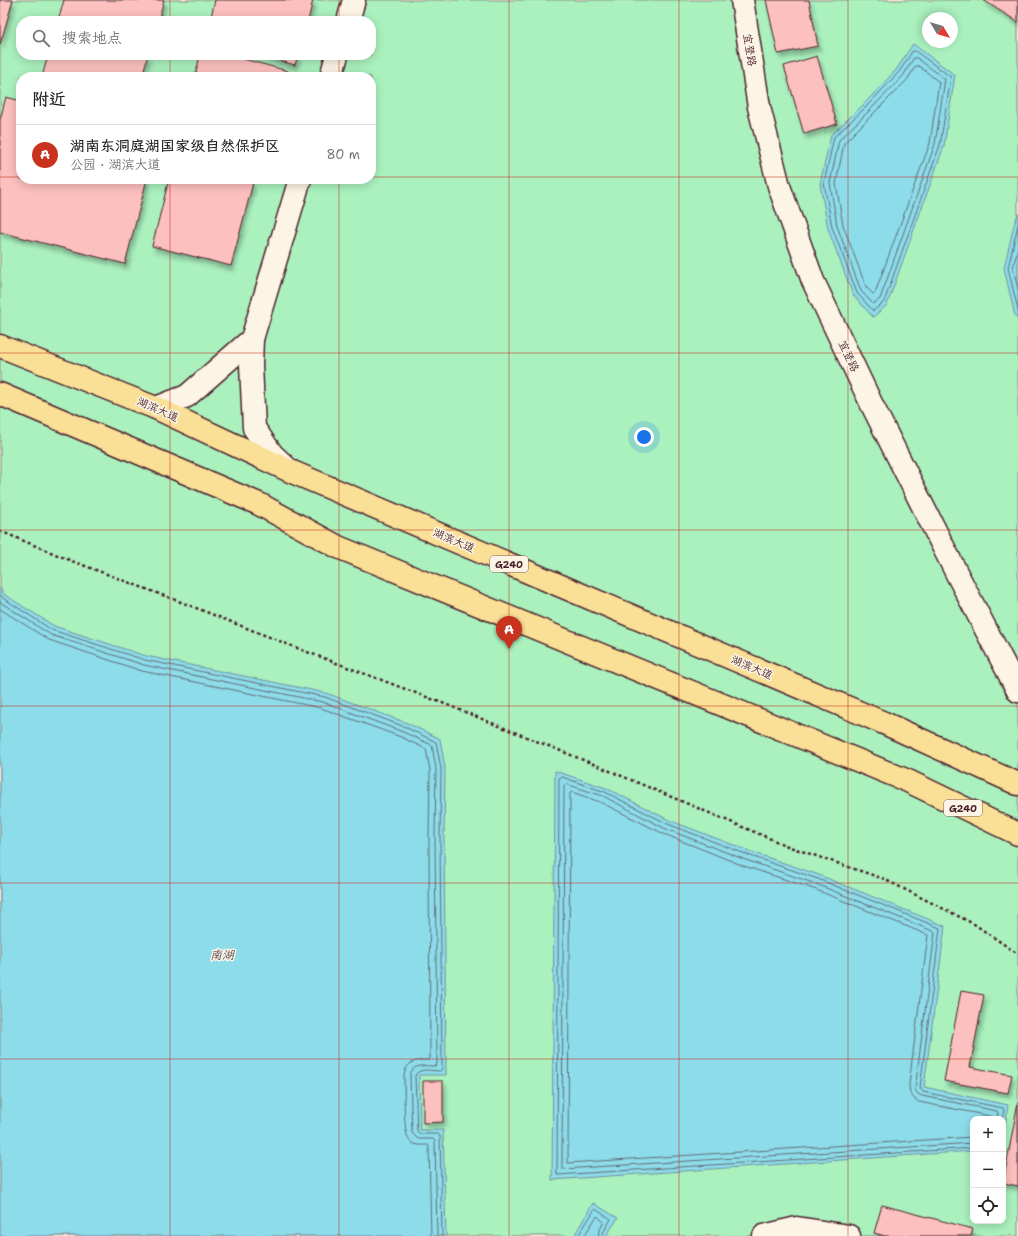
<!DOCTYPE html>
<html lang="zh">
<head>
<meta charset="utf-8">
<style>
	body { margin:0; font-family:"Shantell Sans","LXGW WenKai TC",sans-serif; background:#f2f2f2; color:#222 }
	.controls { position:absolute; right:12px; bottom:12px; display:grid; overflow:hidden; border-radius:8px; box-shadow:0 2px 10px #0003 }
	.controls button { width:36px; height:36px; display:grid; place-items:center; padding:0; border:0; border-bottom:1px solid #e0e0e0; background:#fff; color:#222; font:20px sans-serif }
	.compass { position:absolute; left:922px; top:12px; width:36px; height:36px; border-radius:50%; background:#fff; box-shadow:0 2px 10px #0003; rotate:128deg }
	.you { position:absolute; left:644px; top:437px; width:14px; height:14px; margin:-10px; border:3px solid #fff; border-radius:50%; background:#1a73e8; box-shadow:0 0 0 6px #1a73e833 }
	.badge { display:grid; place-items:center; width:26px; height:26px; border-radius:50%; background:#c8321e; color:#fff; font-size:13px; font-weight:700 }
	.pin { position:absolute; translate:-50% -33px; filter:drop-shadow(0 1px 2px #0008) }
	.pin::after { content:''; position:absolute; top:21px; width:14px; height:12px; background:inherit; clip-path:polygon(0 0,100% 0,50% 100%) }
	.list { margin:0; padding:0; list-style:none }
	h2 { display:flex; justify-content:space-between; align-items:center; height:52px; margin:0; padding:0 16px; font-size:17px }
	h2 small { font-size:13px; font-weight:400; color:#767676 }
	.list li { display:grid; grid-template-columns:26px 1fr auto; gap:12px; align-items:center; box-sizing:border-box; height:60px; padding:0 16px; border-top:1px solid #e0e0e0 }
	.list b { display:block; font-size:15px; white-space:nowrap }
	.list p { margin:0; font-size:13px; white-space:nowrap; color:#767676 }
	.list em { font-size:13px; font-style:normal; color:#767676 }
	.icon { flex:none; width:22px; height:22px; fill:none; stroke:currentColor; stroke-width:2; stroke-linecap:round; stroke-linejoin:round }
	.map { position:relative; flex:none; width:1018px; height:1236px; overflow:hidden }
	.search { position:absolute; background:#fff; box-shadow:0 2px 10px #0003; left:16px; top:16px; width:360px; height:44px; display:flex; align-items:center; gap:10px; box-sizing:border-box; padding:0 14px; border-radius:16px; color:#767676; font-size:15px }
	.panel { position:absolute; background:#fff; box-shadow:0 2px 10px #0003; left:16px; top:72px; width:360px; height:112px; border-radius:16px }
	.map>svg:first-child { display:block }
	.green { fill:#aaf1be; stroke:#7a8874; fill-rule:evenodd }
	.water { fill:#8cdce9; stroke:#72909d }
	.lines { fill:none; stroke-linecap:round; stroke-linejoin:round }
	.shore { stroke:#646b77; stroke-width:1 }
	.building { fill:#fcc0be; stroke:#4a1f2b; filter:url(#shadow) }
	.street-casing { stroke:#4a1f2b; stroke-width:25 }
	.secondary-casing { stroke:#4a1f2b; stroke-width:25 }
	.highway-casing { stroke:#4a1f2b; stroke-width:25 }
	.path { stroke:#4a1f2b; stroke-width:2.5; stroke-dasharray:3 3; stroke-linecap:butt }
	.street { stroke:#fcf5e5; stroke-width:22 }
	.secondary { stroke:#fcf5e5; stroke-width:22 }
	.highway { stroke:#fadf96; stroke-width:22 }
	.grid { fill:none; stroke:#c8321e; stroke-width:1; stroke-opacity:0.55 }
	.labels { text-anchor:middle; stroke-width:3; stroke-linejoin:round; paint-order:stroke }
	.shield { fill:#fcf5e5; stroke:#7f5f63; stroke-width:1 }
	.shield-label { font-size:10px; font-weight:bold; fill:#4a1f2b }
	.street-label { font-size:11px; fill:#4a1f2b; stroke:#fcf5e5 }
	.water-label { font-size:12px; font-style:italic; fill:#5a4e5a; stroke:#fcf5e5 }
</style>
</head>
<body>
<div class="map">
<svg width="1018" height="1236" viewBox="0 0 1018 1236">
	<defs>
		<filter id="shadow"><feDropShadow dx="2.5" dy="4.5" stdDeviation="2" flood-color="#0004"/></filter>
	</defs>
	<rect width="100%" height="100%" fill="#fceadd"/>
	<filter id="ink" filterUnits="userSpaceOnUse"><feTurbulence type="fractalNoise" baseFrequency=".025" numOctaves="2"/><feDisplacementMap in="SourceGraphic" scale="8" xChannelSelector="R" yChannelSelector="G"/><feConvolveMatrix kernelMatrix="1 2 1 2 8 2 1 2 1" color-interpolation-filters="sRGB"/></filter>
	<g filter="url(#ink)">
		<path class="green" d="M0,0H1018V1236H0ZM928,18H952V42H928ZM21,21H371V55H21ZM21,77H371V179H21ZM973,1119H1003V1221H973Z"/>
		<g class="water">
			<path d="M913,44L955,75L944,146L887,305L873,317L853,295L828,229L820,184L831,135L862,106L896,70Z"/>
			<path d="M1018,214V319L1015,316L1004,268L1014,225Z"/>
			<path d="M0,588L5,595L54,626L146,656L326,693L407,723L440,739L445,768L444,836L446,1075H419L420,1130H443L446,1236H0Z"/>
			<path d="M555,771L606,788L669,820L749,851L819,875L945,926L924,1087L1008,1105L1003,1142V1119H973V1151L552,1180Z"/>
			<path d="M593,1203L618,1218L606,1236H574Z"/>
		</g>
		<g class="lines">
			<g class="shore">
				<path d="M913,51H915L951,77L940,145L884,302L873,311L857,293L832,227L824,183L834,137L865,108L899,72Z"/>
				<path d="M914,58H917L945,79L935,144L880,299L873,304L861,291L837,226L830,183L839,140L868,112L903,76Z"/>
				<path d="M916,66H919L939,82L930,143L875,293L873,294L866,287L843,225L836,184L844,143L907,80Z"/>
				<path d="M1018,225L1008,268L1018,310"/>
				<path d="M1018,247L1013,268L1018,289"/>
				<path d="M0,594L3,598L52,630L145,660L325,697L405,727L436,742L441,769L440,836L442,1069L440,1071C432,1071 418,1067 415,1076L417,1131L420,1134H438L440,1136L442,1236"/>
				<path d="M0,602L51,635L144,665L323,702L403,732L432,745L436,769L435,836L437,1064L435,1066C425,1066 412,1063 410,1076L412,1133L418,1139H433L435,1141L437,1236"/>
				<path d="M0,609L49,640L142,671L321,708L401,737L426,749L430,770L429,836L430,1058L429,1060C417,1060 406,1061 404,1076C405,1089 402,1133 410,1141C415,1146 421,1145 428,1145L429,1147L431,1236"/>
				<path d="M973,1137L568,1163L570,793L572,792L600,802L664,834L744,866L814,889L928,935L909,1084C909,1093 912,1098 919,1102L990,1116L991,1119"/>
				<path d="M973,1143L562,1169L564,785L566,784L603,796L666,829L746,860L816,884L935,932L915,1090L918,1094L922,1096L997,1111L998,1113L997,1119"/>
				<path d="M973,1148L557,1175L559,778L562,777L605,792L668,824L748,855L818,879L940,928L920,1088L923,1092L1003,1108L1004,1110L1002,1119"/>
				<path d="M578,1236L595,1209L611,1219L603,1233V1236"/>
				<path d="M584,1236L597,1216L604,1222L599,1231L598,1236"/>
			</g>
		</g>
		<g class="building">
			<path d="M0,0H13L0,45Z"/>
			<path d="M64,0H164L158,21H58Z"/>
			<path d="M215,0H313L308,21H210Z"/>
			<path d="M766,0H809L818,46L778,54Z"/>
			<path d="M983,0H1018V22Z"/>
			<path d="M48,55H148L142,77H42Z"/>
			<path d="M200,55H229L288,71L286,77H195Z"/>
			<path d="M258,55H298L295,65Z"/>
			<path d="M817,56L837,124L804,134L784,66Z"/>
			<path d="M6,97L21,101V179H147L125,264L0,232V120Z"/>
			<path d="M169,179H237L253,183L231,266L152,246Z"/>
			<path d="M961,991L984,995L970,1067L1012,1075L1008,1093L944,1081Z"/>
			<path d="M423,1081H443V1122L423,1123Z"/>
			<path d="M1018,1102V1186L1003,1183Z"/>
			<path d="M882,1205L973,1229L971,1236H885L874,1233Z"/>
		</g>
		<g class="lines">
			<defs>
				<path id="street" d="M764,1236L797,1228L849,1236"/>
				<g id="secondary">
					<path d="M742,0L759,107L779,186L813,281L872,405L958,576L1018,691"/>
					<path d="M348,21L354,0"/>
					<path d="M331,77L337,55"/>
					<path d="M252,339L300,179"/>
					<path d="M156,408L187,396L252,339L251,365L254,428L272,454L289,470"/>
				</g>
				<g id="highway">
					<path d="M0,346L156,408L290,471L884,723L1018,784"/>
					<path d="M0,394L259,504L338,547L908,781L1018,834"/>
				</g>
			</defs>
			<use href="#street" class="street-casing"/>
			<use href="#secondary" class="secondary-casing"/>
			<use href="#highway" class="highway-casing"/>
			<path class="path" d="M0,531L72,561L186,604L302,650L445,704L598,766L790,847L884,879L974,924L1018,954"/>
			<use href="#street" class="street"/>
			<use href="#secondary" class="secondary"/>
			<use href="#highway" class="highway"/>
		</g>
	</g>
	<path class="grid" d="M170,0V21M339,0V21M509,0V1236M679,0V1236M848,0V1236M170,55V77M339,55V77M0,177H21M371,177H1018M170,179V1236M339,179V1236M0,353H1018M0,530H1018M0,706H1018M0,883H1018M0,1059H1018"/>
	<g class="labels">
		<g class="shield">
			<rect x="490" y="556" width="38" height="16" rx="3"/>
			<rect x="944" y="800" width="38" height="16" rx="3"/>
		</g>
		<g class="shield-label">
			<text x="509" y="568">G240</text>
			<text x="963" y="812">G240</text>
		</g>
		<g class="street-label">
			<text transform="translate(750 50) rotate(81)" y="4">宜登路</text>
			<text transform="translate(849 356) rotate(65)" y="4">宜登路</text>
			<text transform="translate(158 409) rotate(24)" y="4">湖滨大道</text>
			<text transform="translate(454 540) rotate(23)" y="4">湖滨大道</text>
			<text transform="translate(752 667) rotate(23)" y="4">湖滨大道</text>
		</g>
		<g class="water-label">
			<text x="222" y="959">南湖</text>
		</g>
	</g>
</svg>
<div class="controls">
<button>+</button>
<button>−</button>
<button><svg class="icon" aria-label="locate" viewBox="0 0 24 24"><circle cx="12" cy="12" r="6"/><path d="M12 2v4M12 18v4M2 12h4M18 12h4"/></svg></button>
</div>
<svg class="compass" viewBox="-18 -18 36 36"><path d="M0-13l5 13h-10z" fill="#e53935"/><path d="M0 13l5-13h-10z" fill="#767676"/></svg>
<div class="you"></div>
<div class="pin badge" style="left:509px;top:649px">A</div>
<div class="search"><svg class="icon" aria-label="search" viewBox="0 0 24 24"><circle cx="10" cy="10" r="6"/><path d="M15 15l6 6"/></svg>搜索地点</div>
<section class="panel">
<h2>附近<small></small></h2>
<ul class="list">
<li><span class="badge">A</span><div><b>湖南东洞庭湖国家级自然保护区</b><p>公园 · 湖滨大道</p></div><em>80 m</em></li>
</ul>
</section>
</div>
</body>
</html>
